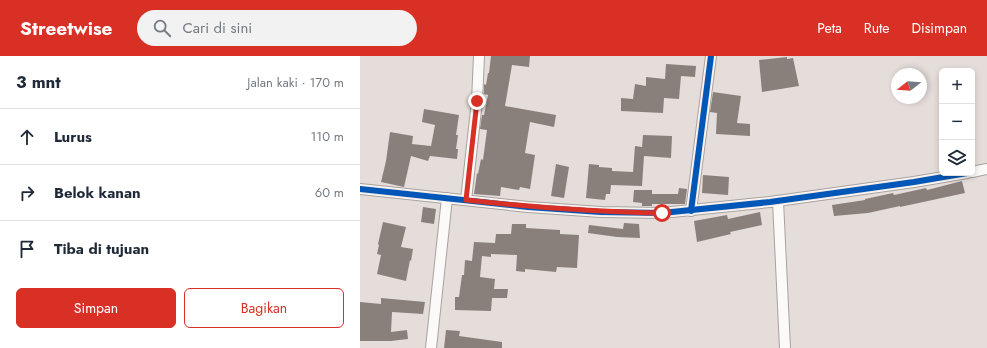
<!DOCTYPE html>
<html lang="id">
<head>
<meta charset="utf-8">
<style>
	body { margin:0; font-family:Jost,sans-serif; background:#f2f2f3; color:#1f2937 }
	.controls { position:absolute; right:12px; top:12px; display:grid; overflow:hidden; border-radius:6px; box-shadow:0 2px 6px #0003 }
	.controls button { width:36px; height:36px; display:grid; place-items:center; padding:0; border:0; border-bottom:1px solid #e0e1e3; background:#fff; color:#1f2937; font:20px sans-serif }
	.compass { position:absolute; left:531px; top:12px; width:36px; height:36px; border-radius:50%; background:#fff; box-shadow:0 2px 6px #0003; rotate:253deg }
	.stop { position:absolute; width:12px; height:12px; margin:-9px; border:3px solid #d93025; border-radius:50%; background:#fff }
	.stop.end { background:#d93025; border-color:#fff; box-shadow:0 1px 4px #0008 }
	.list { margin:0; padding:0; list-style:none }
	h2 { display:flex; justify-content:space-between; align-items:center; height:52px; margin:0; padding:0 16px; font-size:17px }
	h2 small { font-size:13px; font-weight:400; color:#747a83 }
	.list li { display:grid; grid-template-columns:26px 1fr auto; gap:12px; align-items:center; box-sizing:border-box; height:56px; padding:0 16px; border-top:1px solid #e0e1e3 }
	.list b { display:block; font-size:15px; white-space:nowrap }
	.list em { font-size:13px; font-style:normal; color:#747a83 }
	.actions { display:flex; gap:8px; padding:12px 16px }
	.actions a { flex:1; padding:9px 0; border:1px solid #d93025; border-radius:6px; text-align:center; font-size:14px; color:#d93025 }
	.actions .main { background:#d93025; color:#fff }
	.icon { flex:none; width:22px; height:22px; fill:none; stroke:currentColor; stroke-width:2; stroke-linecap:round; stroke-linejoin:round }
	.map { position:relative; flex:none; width:627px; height:292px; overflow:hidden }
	header { display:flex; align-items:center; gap:24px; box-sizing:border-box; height:56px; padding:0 20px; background:#d93025; color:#fff }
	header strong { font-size:19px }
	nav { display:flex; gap:22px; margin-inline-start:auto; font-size:14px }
	.search { width:280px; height:36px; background:#f2f2f3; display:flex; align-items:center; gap:10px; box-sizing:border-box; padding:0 14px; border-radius:22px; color:#747a83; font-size:15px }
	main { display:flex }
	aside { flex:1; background:#fff }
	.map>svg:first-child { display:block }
	.building { fill:#89807c }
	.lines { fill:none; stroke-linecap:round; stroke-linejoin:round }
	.minor-casing { stroke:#a7a29f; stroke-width:12 }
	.minor { stroke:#fbfaf9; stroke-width:10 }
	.cycleway-casing { stroke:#f6e9e3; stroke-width:8 }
	.cycleway { stroke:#0057b8; stroke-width:6 }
	.route { stroke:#d93025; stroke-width:5 }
</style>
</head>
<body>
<header>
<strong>Streetwise</strong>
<div class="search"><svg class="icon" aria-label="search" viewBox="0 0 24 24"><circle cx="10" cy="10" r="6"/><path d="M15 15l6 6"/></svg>Cari di sini</div>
<nav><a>Peta</a><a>Rute</a><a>Disimpan</a></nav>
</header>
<main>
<aside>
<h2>3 mnt<small>Jalan kaki · 170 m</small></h2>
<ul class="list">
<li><svg class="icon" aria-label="ahead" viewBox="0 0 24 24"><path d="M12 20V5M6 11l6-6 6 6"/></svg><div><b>Lurus</b></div><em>110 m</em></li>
<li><svg class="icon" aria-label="right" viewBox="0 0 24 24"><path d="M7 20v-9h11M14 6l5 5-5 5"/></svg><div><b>Belok kanan</b></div><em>60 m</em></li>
<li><svg class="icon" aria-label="arrive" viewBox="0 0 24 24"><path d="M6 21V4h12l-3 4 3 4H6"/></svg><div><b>Tiba di tujuan</b></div></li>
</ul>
<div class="actions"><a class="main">Simpan</a><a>Bagikan</a></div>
</aside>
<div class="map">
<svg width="627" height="292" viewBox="0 0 627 292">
	<rect width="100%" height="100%" fill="#e5ddda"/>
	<g class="building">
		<path d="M131,0H170L169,11L152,9L145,50L196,59L194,71L170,66L165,97L175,99L170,133L160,131L159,134L141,131L140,140L114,138L117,117L118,118L121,103L123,104L127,74L120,73L122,59H124L128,39L124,38V28L126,29L128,17H129Z"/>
		<path d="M427,1V3L433,2L439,30L402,36L399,4Z"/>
		<path d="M306,8L336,10L335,21L321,20L319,43L304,42L303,57L261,55V42L273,43L275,28L286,30V21L305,23Z"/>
		<path d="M353,36L381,40L377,67L390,68V80L356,78L357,57L350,56Z"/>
		<path d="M64,53L99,59L96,79H98L96,93H98L97,103L70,100L68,105L51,100L44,131L21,126L26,105L30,76L53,80L52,88L71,90L75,69L62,66Z"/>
		<path d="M283,79L312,80L311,102L284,100L282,130L251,129L250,138H246L245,144L226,142L229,108L239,109V111L252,112V115L273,116L275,90L282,91Z"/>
		<path d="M196,108L209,111L204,142L191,140Z"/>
		<path d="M343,119L369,121L368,139L342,137Z"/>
		<path d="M602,125L605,137L540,151V150L508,157L474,160L472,149L505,144V143L533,137L534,139L566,132L567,134Z"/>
		<path d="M319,132L327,133L325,148H292V150H282V147L273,146L274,134H292V138H318Z"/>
		<path d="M63,151L76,153L74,168L61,166Z"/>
		<path d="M400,156L402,169L370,176L371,178L337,186L334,165L367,159L368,163Z"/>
		<path d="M23,166L46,171L41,191L53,193L51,205L50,204L46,225L17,218L21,199L17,198L19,189L18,188Z"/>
		<path d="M264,167L279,168L280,182L257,181L228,177L229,169L263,173Z"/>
		<path d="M152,168H166V172L200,174V178L219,179L217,212L197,211L196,216L165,213V216L156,215L157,199L131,198V201L122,200L120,221L135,223L134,233H148L147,242H132L131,255L95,254V241H99L102,219H104L105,204L112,205L114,186L135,187L136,178H151Z"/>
		<path d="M21,242L65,246L63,258L32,256L31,276L47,274L48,283L31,285H0V246L21,248Z"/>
		<path d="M86,274L100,275L99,280L142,286V292H84Z"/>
	</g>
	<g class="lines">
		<defs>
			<g id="minor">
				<path d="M612,116L627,113"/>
				<path d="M0,133L168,151L241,156L302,157L410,146L554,126L607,117"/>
				<path d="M106,144L117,45L119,0"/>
				<path d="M418,145L425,292"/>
				<path d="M331,155L351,0"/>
				<path d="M71,292L87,142"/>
			</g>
		</defs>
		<use href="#minor" class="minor-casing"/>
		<use href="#minor" class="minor"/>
		<defs>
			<g id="cycleway">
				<path d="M0,133L168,151L241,156L302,157L410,146L554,126L607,117"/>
				<path d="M331,155L351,0"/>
			</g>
		</defs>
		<use href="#cycleway" class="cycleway-casing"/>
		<use href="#cycleway" class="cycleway"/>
	</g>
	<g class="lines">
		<path class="route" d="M117,45L106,144C171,151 236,156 302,157"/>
	</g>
</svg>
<div class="controls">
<button>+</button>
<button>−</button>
<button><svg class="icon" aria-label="layers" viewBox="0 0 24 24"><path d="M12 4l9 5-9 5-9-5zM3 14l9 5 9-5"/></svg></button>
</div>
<svg class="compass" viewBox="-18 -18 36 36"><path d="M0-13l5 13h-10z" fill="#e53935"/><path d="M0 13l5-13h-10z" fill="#747a83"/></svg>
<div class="stop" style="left:302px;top:157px"></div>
<div class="stop end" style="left:117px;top:45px"></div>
</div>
</main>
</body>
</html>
